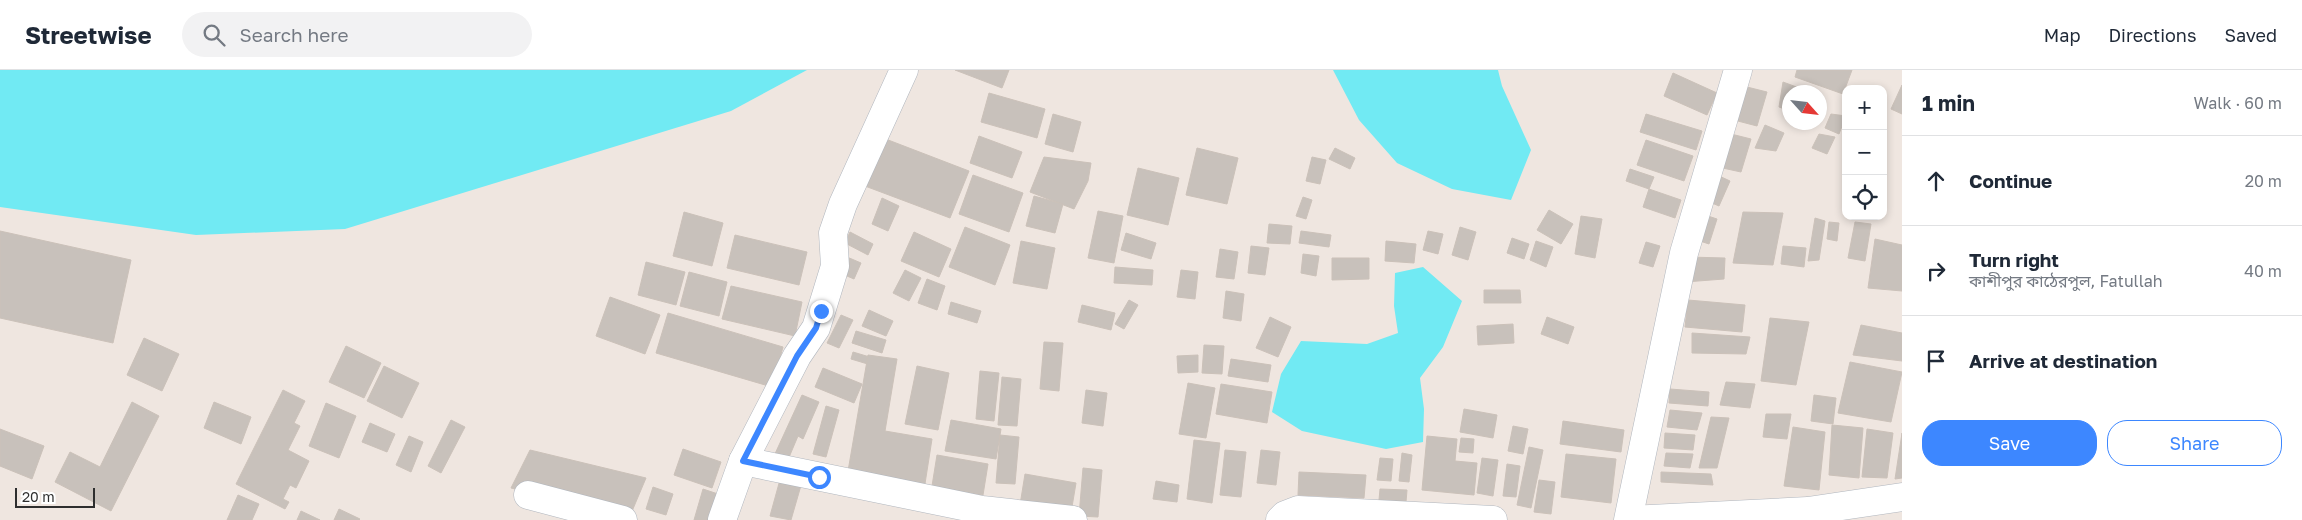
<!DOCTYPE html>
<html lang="en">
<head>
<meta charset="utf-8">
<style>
	body { margin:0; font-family:"Golos Text","Noto Sans Bengali",sans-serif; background:#f2f2f3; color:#1f2937 }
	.controls { position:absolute; right:15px; top:15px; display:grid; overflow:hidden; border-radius:10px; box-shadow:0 2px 8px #0003 }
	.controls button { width:45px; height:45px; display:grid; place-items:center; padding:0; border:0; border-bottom:1px solid #e0e1e3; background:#fff; color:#1f2937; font:25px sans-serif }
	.compass { position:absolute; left:1782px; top:15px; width:45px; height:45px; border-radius:50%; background:#fff; box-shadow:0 2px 8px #0003; rotate:117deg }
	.scale { position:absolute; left:15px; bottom:12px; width:80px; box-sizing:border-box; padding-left:5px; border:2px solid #2e2e2e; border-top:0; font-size:14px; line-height:18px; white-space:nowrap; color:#2e2e2e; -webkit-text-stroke:4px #fff; paint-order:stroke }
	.stop { position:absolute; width:15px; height:15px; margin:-11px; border:4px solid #3d87ff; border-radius:50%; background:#fff }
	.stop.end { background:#3d87ff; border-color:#fff; box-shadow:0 1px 5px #0008 }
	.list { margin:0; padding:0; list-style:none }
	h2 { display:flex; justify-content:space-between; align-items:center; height:65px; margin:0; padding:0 20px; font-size:21px }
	h2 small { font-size:16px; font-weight:400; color:#747a83 }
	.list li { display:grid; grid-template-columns:32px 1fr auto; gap:15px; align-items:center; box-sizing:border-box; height:90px; padding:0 20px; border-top:1px solid #e0e1e3 }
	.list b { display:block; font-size:19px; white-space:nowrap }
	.list p { margin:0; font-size:16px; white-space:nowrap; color:#747a83 }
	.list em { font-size:16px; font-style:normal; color:#747a83 }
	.actions { display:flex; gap:10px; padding:15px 20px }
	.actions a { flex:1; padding:11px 0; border:1px solid #3d87ff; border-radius:20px; text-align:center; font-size:18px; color:#3d87ff }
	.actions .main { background:#3d87ff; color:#fff }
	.icon { flex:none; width:28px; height:28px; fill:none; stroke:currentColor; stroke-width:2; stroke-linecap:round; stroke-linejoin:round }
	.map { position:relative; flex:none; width:1902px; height:450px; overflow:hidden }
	header { display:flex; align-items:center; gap:30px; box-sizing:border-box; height:70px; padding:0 25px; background:#fff; border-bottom:1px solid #e0e1e3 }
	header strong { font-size:24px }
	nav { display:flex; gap:28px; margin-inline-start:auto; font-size:18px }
	.search { width:350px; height:45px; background:#f2f2f3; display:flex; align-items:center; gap:12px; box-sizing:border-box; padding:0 18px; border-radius:28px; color:#747a83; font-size:19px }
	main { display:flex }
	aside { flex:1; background:#fff }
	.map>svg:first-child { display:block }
	.water { fill:#71eaf3 }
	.building { fill:#c8c1bb; stroke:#cbc1b9 }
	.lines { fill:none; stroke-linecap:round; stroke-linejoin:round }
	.minor-casing { stroke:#b0b6be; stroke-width:29 }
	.minor { stroke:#fff; stroke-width:28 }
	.route { stroke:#3d87ff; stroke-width:6 }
</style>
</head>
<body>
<header>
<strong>Streetwise</strong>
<div class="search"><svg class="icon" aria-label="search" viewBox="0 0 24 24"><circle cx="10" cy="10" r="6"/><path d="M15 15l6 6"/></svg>Search here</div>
<nav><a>Map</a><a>Directions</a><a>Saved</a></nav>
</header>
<main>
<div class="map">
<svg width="1902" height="450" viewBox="0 0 1902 450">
	<rect width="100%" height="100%" fill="#efe6e0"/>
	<g class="water">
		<path d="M0,0H807L731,41L345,159L196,165L0,137Z"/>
		<path d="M1333,0H1498L1502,16L1531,80L1511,130L1452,119L1397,93L1359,50Z"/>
		<path d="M1423,197L1462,231L1443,277L1420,308L1424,339L1423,372L1386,379L1302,361L1272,342L1281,304L1301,271L1367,274L1398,263L1394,236L1395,203Z"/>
	</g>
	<g class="building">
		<path d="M955,0H1009L1002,18Z"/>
		<path d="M1797,0H1852L1843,24L1795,7Z"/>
		<path d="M1673,3L1717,23L1707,45L1664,26Z"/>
		<path d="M1783,12L1810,22H1790V41L1779,37Z"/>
		<path d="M1902,15V44L1891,39Z"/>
		<path d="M1743,16L1767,22L1757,56L1734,50Z"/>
		<path d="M989,23L1045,39L1037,68L981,52Z"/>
		<path d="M1053,44L1081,52L1073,82L1045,74Z"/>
		<path d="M1646,44L1702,61L1696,80L1640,62Z"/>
		<path d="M1831,44L1846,46L1839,64L1825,58Z"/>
		<path d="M1765,55L1784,63L1776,81L1755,78Z"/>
		<path d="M1727,63L1751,69L1741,102L1718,97Z"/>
		<path d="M1819,64L1835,67L1827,84L1812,78Z"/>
		<path d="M979,66L1022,82L1012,108L970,93Z"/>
		<path d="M883,68L969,101L950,148L865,116Z"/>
		<path d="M1646,70L1693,86L1684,111L1637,95Z"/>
		<path d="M1197,78L1238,88L1227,134L1186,125Z"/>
		<path d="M1335,78L1355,88L1350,99L1329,89Z"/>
		<path d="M1044,87L1091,93L1088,111L1074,139L1030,122Z"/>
		<path d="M1312,87L1326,90L1320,114L1306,111Z"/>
		<path d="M1138,98L1179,108L1168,155L1127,145Z"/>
		<path d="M1630,99L1654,107L1649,119L1626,111Z"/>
		<path d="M973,105L1023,123L1009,162L959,144Z"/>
		<path d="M1717,105L1730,111L1719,136L1705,130Z"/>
		<path d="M1649,119L1681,130L1675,148L1643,137Z"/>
		<path d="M1034,126L1063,134L1055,163L1026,156Z"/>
		<path d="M1303,127L1312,130L1306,149L1296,146Z"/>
		<path d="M882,128L899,136L888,161L872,154Z"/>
		<path d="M1549,140L1573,154L1561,174L1537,160Z"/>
		<path d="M1098,141L1123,146L1114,193L1088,188Z"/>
		<path d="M684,142L723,153L712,196L673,186Z"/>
		<path d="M1743,142L1783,143L1773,195L1733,193Z"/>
		<path d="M1699,143L1717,149L1709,174L1691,168Z"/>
		<path d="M1581,146L1602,149L1595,188L1575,184Z"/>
		<path d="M1815,148L1825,151L1819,190L1808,191Z"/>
		<path d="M1829,152L1839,153L1837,171L1827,169Z"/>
		<path d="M1855,152L1871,154L1865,191L1848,188Z"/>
		<path d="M1269,154L1292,156L1290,174L1267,173Z"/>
		<path d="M965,157L1010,175L995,215L949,197Z"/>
		<path d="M1460,157L1476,162L1468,190L1452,185Z"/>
		<path d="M0,161L131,190L113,273L0,248Z"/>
		<path d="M1301,161L1331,165L1329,177L1299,173Z"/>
		<path d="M1428,161L1443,164L1438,184L1423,180Z"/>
		<path d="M850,162L873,174L868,185L845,173Z"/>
		<path d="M914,162L951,179L939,207L901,191Z"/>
		<path d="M1126,163L1156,173L1151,189L1121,180Z"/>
		<path d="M735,165L807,182L799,215L727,198Z"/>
		<path d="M1512,168L1529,174L1524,189L1507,183Z"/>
		<path d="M1875,169L1902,175V221L1868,218Z"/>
		<path d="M1021,171L1055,178L1047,219L1013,213Z"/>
		<path d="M1386,171L1416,174L1414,193L1385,191Z"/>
		<path d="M1536,171L1553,177L1546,197L1530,190Z"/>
		<path d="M1646,172L1660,176L1653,197L1639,193Z"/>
		<path d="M1251,176L1269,178L1265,205L1248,203Z"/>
		<path d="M1783,176L1806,178L1804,197L1781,194Z"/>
		<path d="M1220,179L1238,182L1234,209L1216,207Z"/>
		<path d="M1303,184L1319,186L1316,206L1301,203Z"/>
		<path d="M847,187L861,193L854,209L840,203Z"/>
		<path d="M1688,187L1725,188L1724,209L1685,212Z"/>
		<path d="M1332,188H1369V209L1332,210Z"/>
		<path d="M646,192L685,202L676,235L638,225Z"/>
		<path d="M1115,197L1153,200L1152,215L1114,213Z"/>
		<path d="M905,200L921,208L909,231L893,223Z"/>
		<path d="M1181,200L1198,202L1195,229L1177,227Z"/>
		<path d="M689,202L727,212L719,246L680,236Z"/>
		<path d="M927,209L945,216L937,240L918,233Z"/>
		<path d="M731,216L802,232L795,266L722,249Z"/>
		<path d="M1484,220H1520L1521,233H1484Z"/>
		<path d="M1226,221L1244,224L1241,251L1223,248Z"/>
		<path d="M610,227L660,245L645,284L596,266Z"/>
		<path d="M1129,230L1138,235L1124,259L1115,254Z"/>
		<path d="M1688,230L1745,235L1742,262L1685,257Z"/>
		<path d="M951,232L981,241L977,253L948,244Z"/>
		<path d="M1082,235L1115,243L1111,260L1078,252Z"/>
		<path d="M869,240L893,251L886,266L862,256Z"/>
		<path d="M668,243L783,277L772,317L656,283Z"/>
		<path d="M841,245L853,250L839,278L827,273Z"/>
		<path d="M1270,247L1291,257L1278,287L1256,278Z"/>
		<path d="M1547,247L1574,257L1568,274L1541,264Z"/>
		<path d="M1770,248L1809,252L1796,315L1761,311Z"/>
		<path d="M1513,254L1514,273L1478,275L1477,256Z"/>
		<path d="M1861,255L1902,263V291L1853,285Z"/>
		<path d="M856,261L886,270L882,283L852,273Z"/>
		<path d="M1692,263L1750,267L1746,284L1692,283Z"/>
		<path d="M144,268L179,284L162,321L127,305Z"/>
		<path d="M1044,272L1063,273L1059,321L1040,319Z"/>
		<path d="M1204,275L1224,276L1222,304L1202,303Z"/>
		<path d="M346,276L381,293L364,328L329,312Z"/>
		<path d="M853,282L873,288L871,295L851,289Z"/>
		<path d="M868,285L897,289L885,361L932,369L924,420L847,407Z"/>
		<path d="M1198,285V302L1178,303L1177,286Z"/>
		<path d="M1231,289L1271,295L1268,312L1228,306Z"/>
		<path d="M1850,292L1902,302L1891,352L1838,343Z"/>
		<path d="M384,296L419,313L402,348L367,331Z"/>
		<path d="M917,296L949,303L938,360L905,354Z"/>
		<path d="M823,298L862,314L854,333L815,317Z"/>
		<path d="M980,301L999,303L994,351L976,349Z"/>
		<path d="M1002,307L1021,309L1017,356L998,355Z"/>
		<path d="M1726,312L1755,314L1750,338L1720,335Z"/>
		<path d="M1188,313L1215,318L1206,368L1179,364Z"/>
		<path d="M1221,314L1272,322L1267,353L1216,344Z"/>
		<path d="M1670,319L1709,322L1708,336L1669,333Z"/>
		<path d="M283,320L305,331L294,353L300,356L288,380L309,391L296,418L290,415L283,429L289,432L285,439L236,414Z"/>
		<path d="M1086,320L1107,323L1103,356L1082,353Z"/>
		<path d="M802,325L819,332L803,369L798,366L787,392L774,386Z"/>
		<path d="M1814,325L1836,328L1833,354L1811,351Z"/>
		<path d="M132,332L159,346L111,441L55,412L70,382L100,397Z"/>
		<path d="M214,332L251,347L241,374L204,358Z"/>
		<path d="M326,333L356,346L339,388L309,376Z"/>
		<path d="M826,336L839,340L826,387L813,384Z"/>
		<path d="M1464,339L1497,345L1493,368L1460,362Z"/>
		<path d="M1670,340L1702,343L1697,360L1667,357Z"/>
		<path d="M1766,344H1791L1787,369L1763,367Z"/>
		<path d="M1711,347L1729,348L1717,398H1699Z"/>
		<path d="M451,350L465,357L441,403L428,396Z"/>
		<path d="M951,350L1001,359L996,389L945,381Z"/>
		<path d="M1563,351L1624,360L1621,382L1560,374Z"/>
		<path d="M370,353L395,364L387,382L362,372Z"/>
		<path d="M1832,355L1863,358L1859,408L1829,405Z"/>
		<path d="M1513,356L1528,359L1523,384L1508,381Z"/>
		<path d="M1793,357L1825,362L1819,420L1784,416Z"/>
		<path d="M0,359L44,376L32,409L0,396Z"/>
		<path d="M1867,359L1893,363L1887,408L1862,407Z"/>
		<path d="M1665,363L1695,365L1693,380L1664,378Z"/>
		<path d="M1902,363V408L1895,409Z"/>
		<path d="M1000,365L1019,367L1015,414L996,413Z"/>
		<path d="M409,366L423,372L411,402L396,395Z"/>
		<path d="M1427,366L1457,369L1455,391L1477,393L1474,425L1422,420Z"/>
		<path d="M1461,368L1474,369L1473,383L1459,382Z"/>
		<path d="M1194,370L1220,373L1212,433L1187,429Z"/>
		<path d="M1529,377L1543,380L1531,438L1517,435Z"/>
		<path d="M683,379L721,392L712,418L674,405Z"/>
		<path d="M530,380L646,408L630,446L511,418Z"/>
		<path d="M1225,380L1246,382L1241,427L1220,425Z"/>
		<path d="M1261,380L1280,382L1276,415L1257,413Z"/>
		<path d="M1402,383L1412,385L1409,412L1399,411Z"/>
		<path d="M1666,383L1693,384L1690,398L1664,396Z"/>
		<path d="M1566,384L1616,389L1611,433L1561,427Z"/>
		<path d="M937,385L988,394L983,425L932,416Z"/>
		<path d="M1380,388L1393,389L1391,411L1377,410Z"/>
		<path d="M1482,388L1498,390L1493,426L1477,423Z"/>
		<path d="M1507,394L1520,396L1516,427L1503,426Z"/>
		<path d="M1083,398L1102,400L1098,447L1079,446Z"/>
		<path d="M1299,402L1366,405L1364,428L1298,425Z"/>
		<path d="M1661,402L1711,404L1713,415L1661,412Z"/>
		<path d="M1025,404L1076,413L1071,443L1020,435Z"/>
		<path d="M781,406L802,412L791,450L770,446Z"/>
		<path d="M1539,410L1555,412L1551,444L1534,442Z"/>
		<path d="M1156,411L1179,415L1177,432L1153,429Z"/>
		<path d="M653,417L673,424L666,445L646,439Z"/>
		<path d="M703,419L721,425L714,450H694Z"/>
		<path d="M1380,419L1407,420L1406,432L1379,430Z"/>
		<path d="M238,425L259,434L252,450H227Z"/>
		<path d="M339,439L360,449L359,450H334Z"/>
		<path d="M301,441L320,450H297Z"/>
	</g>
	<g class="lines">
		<defs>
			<g id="minor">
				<path d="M743,391L982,440L1073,450"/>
				<path d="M528,425L623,450"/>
				<path d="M722,450L743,391L797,286L816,258L835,196L833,163L843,134L904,0"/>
				<path d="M1280,450L1285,445L1298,440L1493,450"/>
				<path d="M1628,450L1684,183L1738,0"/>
				<path d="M1630,450L1808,441L1902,427"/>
			</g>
		</defs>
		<use href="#minor" class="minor-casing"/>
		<use href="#minor" class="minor"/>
	</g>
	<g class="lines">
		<path class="route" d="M819,407L743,391L797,286L816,258L821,241"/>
	</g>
</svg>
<div class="controls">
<button>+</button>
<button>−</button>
<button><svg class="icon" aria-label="locate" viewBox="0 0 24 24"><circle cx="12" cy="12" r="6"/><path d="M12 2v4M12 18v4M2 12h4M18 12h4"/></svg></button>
</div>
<svg class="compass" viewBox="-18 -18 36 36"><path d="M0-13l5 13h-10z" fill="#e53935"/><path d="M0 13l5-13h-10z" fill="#747a83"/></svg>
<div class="scale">20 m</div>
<div class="stop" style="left:819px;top:407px"></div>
<div class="stop end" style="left:821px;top:241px"></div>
</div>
<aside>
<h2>1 min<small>Walk · 60 m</small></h2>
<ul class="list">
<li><svg class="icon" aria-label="ahead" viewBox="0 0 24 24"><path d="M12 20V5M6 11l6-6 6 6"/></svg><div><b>Continue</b></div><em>20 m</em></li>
<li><svg class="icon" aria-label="right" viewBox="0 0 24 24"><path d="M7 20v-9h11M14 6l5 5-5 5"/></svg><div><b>Turn right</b><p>কাশীপুর কাঠেরপুল, Fatullah</p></div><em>40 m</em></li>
<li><svg class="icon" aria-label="arrive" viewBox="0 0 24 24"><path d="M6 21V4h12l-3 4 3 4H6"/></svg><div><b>Arrive at destination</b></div></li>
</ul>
<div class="actions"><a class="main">Save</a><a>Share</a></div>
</aside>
</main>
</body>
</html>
